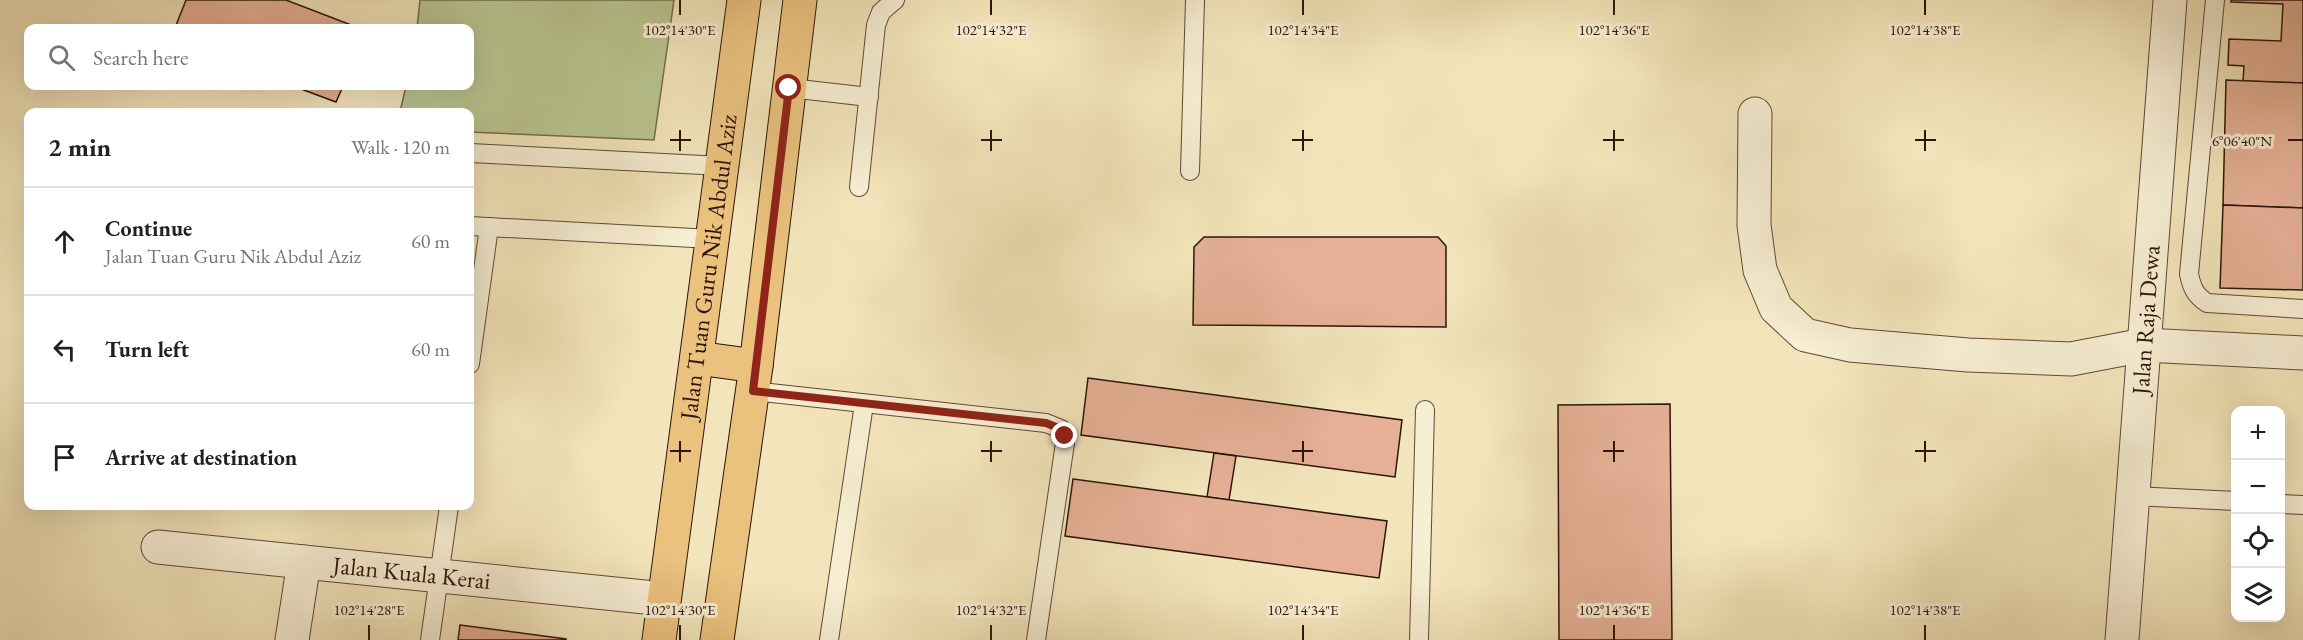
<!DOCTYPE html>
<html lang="en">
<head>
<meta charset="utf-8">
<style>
	body { margin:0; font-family:"EB Garamond",serif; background:#f2f2f2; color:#202124 }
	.controls { position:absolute; right:18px; bottom:18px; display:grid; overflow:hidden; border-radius:12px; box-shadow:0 6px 24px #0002 }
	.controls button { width:54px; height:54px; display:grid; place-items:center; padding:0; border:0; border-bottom:2px solid #e0e0e0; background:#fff; color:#202124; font:30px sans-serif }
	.stop { position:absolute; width:18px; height:18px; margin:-14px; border:4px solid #8f2418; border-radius:50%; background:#fff }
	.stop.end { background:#8f2418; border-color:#fff; box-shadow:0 2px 6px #0008 }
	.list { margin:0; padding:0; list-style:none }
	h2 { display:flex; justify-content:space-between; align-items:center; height:78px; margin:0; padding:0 24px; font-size:26px }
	h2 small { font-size:20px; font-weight:400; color:#757577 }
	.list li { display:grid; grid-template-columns:39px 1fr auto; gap:18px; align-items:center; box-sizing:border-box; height:108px; padding:0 24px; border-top:2px solid #e0e0e0 }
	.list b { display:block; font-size:22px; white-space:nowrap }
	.list p { margin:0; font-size:20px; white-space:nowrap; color:#757577 }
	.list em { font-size:20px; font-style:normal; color:#757577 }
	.icon { flex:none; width:33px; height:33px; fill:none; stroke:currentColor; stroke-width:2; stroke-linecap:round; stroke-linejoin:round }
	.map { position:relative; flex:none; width:2303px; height:640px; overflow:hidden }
	.search { position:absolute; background:#fff; box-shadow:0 6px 24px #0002; left:24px; top:24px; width:450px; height:66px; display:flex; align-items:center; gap:15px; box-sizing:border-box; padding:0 21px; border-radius:12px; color:#757577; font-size:22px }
	.panel { position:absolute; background:#fff; box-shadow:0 6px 24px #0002; left:24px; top:108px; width:450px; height:402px; border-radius:12px }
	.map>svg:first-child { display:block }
	.green { fill:#b9c591; stroke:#736c4e; stroke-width:1.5 }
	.building { fill:#e5b096; stroke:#2d140b; stroke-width:1.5 }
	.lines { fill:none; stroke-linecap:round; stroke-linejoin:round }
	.service-casing { stroke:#5e4837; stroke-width:20 }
	.minor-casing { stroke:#5e4837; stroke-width:35 }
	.primary-casing { stroke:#2d140b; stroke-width:35 }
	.service { stroke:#f7eed3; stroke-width:18 }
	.minor { stroke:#f7eed3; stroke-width:33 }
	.primary { stroke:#eac27e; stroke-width:33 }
	.route { stroke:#8f2418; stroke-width:8 }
	.ticks { fill:none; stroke:#2d140b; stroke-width:2 }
	.labels { text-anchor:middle; stroke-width:6; stroke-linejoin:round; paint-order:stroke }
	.street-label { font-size:24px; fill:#2d140b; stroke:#f7eed3 }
	.ticks-label { font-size:15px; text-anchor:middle; fill:#2d140b; stroke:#f7eed3; stroke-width:6; stroke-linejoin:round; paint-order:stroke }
</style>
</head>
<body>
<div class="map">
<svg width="2303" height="640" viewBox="0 0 2303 640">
	<rect width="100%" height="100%" fill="#f3e5bb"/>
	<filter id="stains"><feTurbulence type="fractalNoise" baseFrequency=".00333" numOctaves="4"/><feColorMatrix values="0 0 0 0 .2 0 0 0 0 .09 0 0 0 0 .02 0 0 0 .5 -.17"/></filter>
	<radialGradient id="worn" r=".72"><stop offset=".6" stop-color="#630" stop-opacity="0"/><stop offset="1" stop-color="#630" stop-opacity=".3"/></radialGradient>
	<path class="green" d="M420,0H674L654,140L470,132V112H400L406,86H470V28H417Z"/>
	<g class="building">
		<path d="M186,0H286L359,28H175Z"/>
		<path d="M2231,0H2303V83L2243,81L2244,66L2228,65L2229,39L2281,41L2283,4L2231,2Z"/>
		<path d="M2226,80L2303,83V208L2223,205Z"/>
		<path d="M293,86H343L336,102Z"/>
		<path d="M2223,205L2303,208V290L2220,288Z"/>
		<path d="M1204,237H1438L1446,246V327L1193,325L1194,247Z"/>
		<path d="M1088,378L1402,420L1395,477L1081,435Z"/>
		<path d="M1670,404L1672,640H1559L1558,405Z"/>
		<path d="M1214,453L1236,456L1229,500L1207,497Z"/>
		<path d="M1073,479L1387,521L1379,578L1065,536Z"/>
		<path d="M460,625L566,639V640H458Z"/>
	</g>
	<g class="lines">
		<defs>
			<g id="service">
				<path d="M2215,0L2189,274C2192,288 2195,295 2207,303L2303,309"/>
				<path d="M790,88L869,97"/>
				<path d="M470,153L722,166"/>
				<path d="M1190,171L1195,0"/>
				<path d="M859,187L876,25L881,12L895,0"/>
				<path d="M470,226L712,239"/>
				<path d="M470,364L489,227"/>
				<path d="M753,391L1046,423L1061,429L1065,436V443L1036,640"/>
				<path d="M2133,496L2236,501"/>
				<path d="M2280,504L2303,505"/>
				<path d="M430,640L449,506"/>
				<path d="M829,640L864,404"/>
				<path d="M1419,640L1425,410"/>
			</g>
			<g id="minor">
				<path d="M1755,114L1754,225L1760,270L1776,308L1805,335L1850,345L1968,355L2071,359L2144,345L2303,353"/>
				<path id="s1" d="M158,547L664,599"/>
				<path d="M292,640L304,562"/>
				<path id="s2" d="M2122,640L2170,0"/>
			</g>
			<g id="primary">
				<path d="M697,358L756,366"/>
				<path id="s3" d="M659,640L744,0"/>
				<path d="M717,640L756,366L800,0"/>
			</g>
		</defs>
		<use href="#service" class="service-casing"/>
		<use href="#minor" class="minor-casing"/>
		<use href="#primary" class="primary-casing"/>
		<use href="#service" class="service"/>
		<use href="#minor" class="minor"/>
		<use href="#primary" class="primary"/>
	</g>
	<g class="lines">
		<path class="route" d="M789,88L753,391L1046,423L1061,429L1065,436"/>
	</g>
	<path class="ticks" d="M680,0V15M991,0V15M1303,0V15M1614,0V15M1925,0V15M680,130V151M991,130V151M1303,130V151M1614,130V151M1925,130V151M670,140H691M981,140H1002M1292,140H1313M1603,140H1624M1915,140H1936M2288,140H2303M680,441V462M991,441V462M1303,441V462M1614,441V462M1925,441V462M670,451H691M981,451H1002M1292,451H1313M1603,451H1624M1915,451H1936M369,625V640M680,625V640M991,625V640M1303,625V640M1614,625V640M1925,625V640"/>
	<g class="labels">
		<g class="street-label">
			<text dy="8" stroke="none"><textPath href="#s3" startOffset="376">Jalan Tuan Guru Nik Abdul Aziz</textPath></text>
			<text dy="8" stroke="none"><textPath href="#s2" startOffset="321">Jalan Raja Dewa</textPath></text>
			<text dy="8" stroke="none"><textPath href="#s1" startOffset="255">Jalan Kuala Kerai</textPath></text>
		</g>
	</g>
	<g class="ticks-label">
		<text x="680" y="35">102°14'30"E</text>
		<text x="991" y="35">102°14'32"E</text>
		<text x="1303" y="35">102°14'34"E</text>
		<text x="1614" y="35">102°14'36"E</text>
		<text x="1925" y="35">102°14'38"E</text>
		<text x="2242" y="146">6°06'40"N</text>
		<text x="369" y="615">102°14'28"E</text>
		<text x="680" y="615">102°14'30"E</text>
		<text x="991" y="615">102°14'32"E</text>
		<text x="1303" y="615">102°14'34"E</text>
		<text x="1614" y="615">102°14'36"E</text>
		<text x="1925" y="615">102°14'38"E</text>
	</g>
	<rect width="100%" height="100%" filter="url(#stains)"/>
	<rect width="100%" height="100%" fill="url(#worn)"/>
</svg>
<div class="controls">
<button>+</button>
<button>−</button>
<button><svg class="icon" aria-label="locate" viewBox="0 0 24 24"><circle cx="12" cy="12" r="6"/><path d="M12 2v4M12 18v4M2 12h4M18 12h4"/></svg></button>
<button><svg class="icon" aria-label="layers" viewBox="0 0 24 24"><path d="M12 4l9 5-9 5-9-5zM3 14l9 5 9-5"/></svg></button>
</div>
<div class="stop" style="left:789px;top:88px"></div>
<div class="stop end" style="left:1065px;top:436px"></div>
<div class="search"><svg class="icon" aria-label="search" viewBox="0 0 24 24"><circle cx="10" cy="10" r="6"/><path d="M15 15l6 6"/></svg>Search here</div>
<section class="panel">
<h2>2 min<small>Walk · 120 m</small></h2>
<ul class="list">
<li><svg class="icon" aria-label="ahead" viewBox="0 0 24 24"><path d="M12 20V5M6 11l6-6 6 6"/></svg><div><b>Continue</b><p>Jalan Tuan Guru Nik Abdul Aziz</p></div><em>60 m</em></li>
<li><svg class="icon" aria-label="left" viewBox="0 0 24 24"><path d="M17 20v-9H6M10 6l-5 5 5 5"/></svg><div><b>Turn left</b></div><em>60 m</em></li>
<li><svg class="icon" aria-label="arrive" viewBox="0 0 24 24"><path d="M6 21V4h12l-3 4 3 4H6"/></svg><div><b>Arrive at destination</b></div></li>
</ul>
</section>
</div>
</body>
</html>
